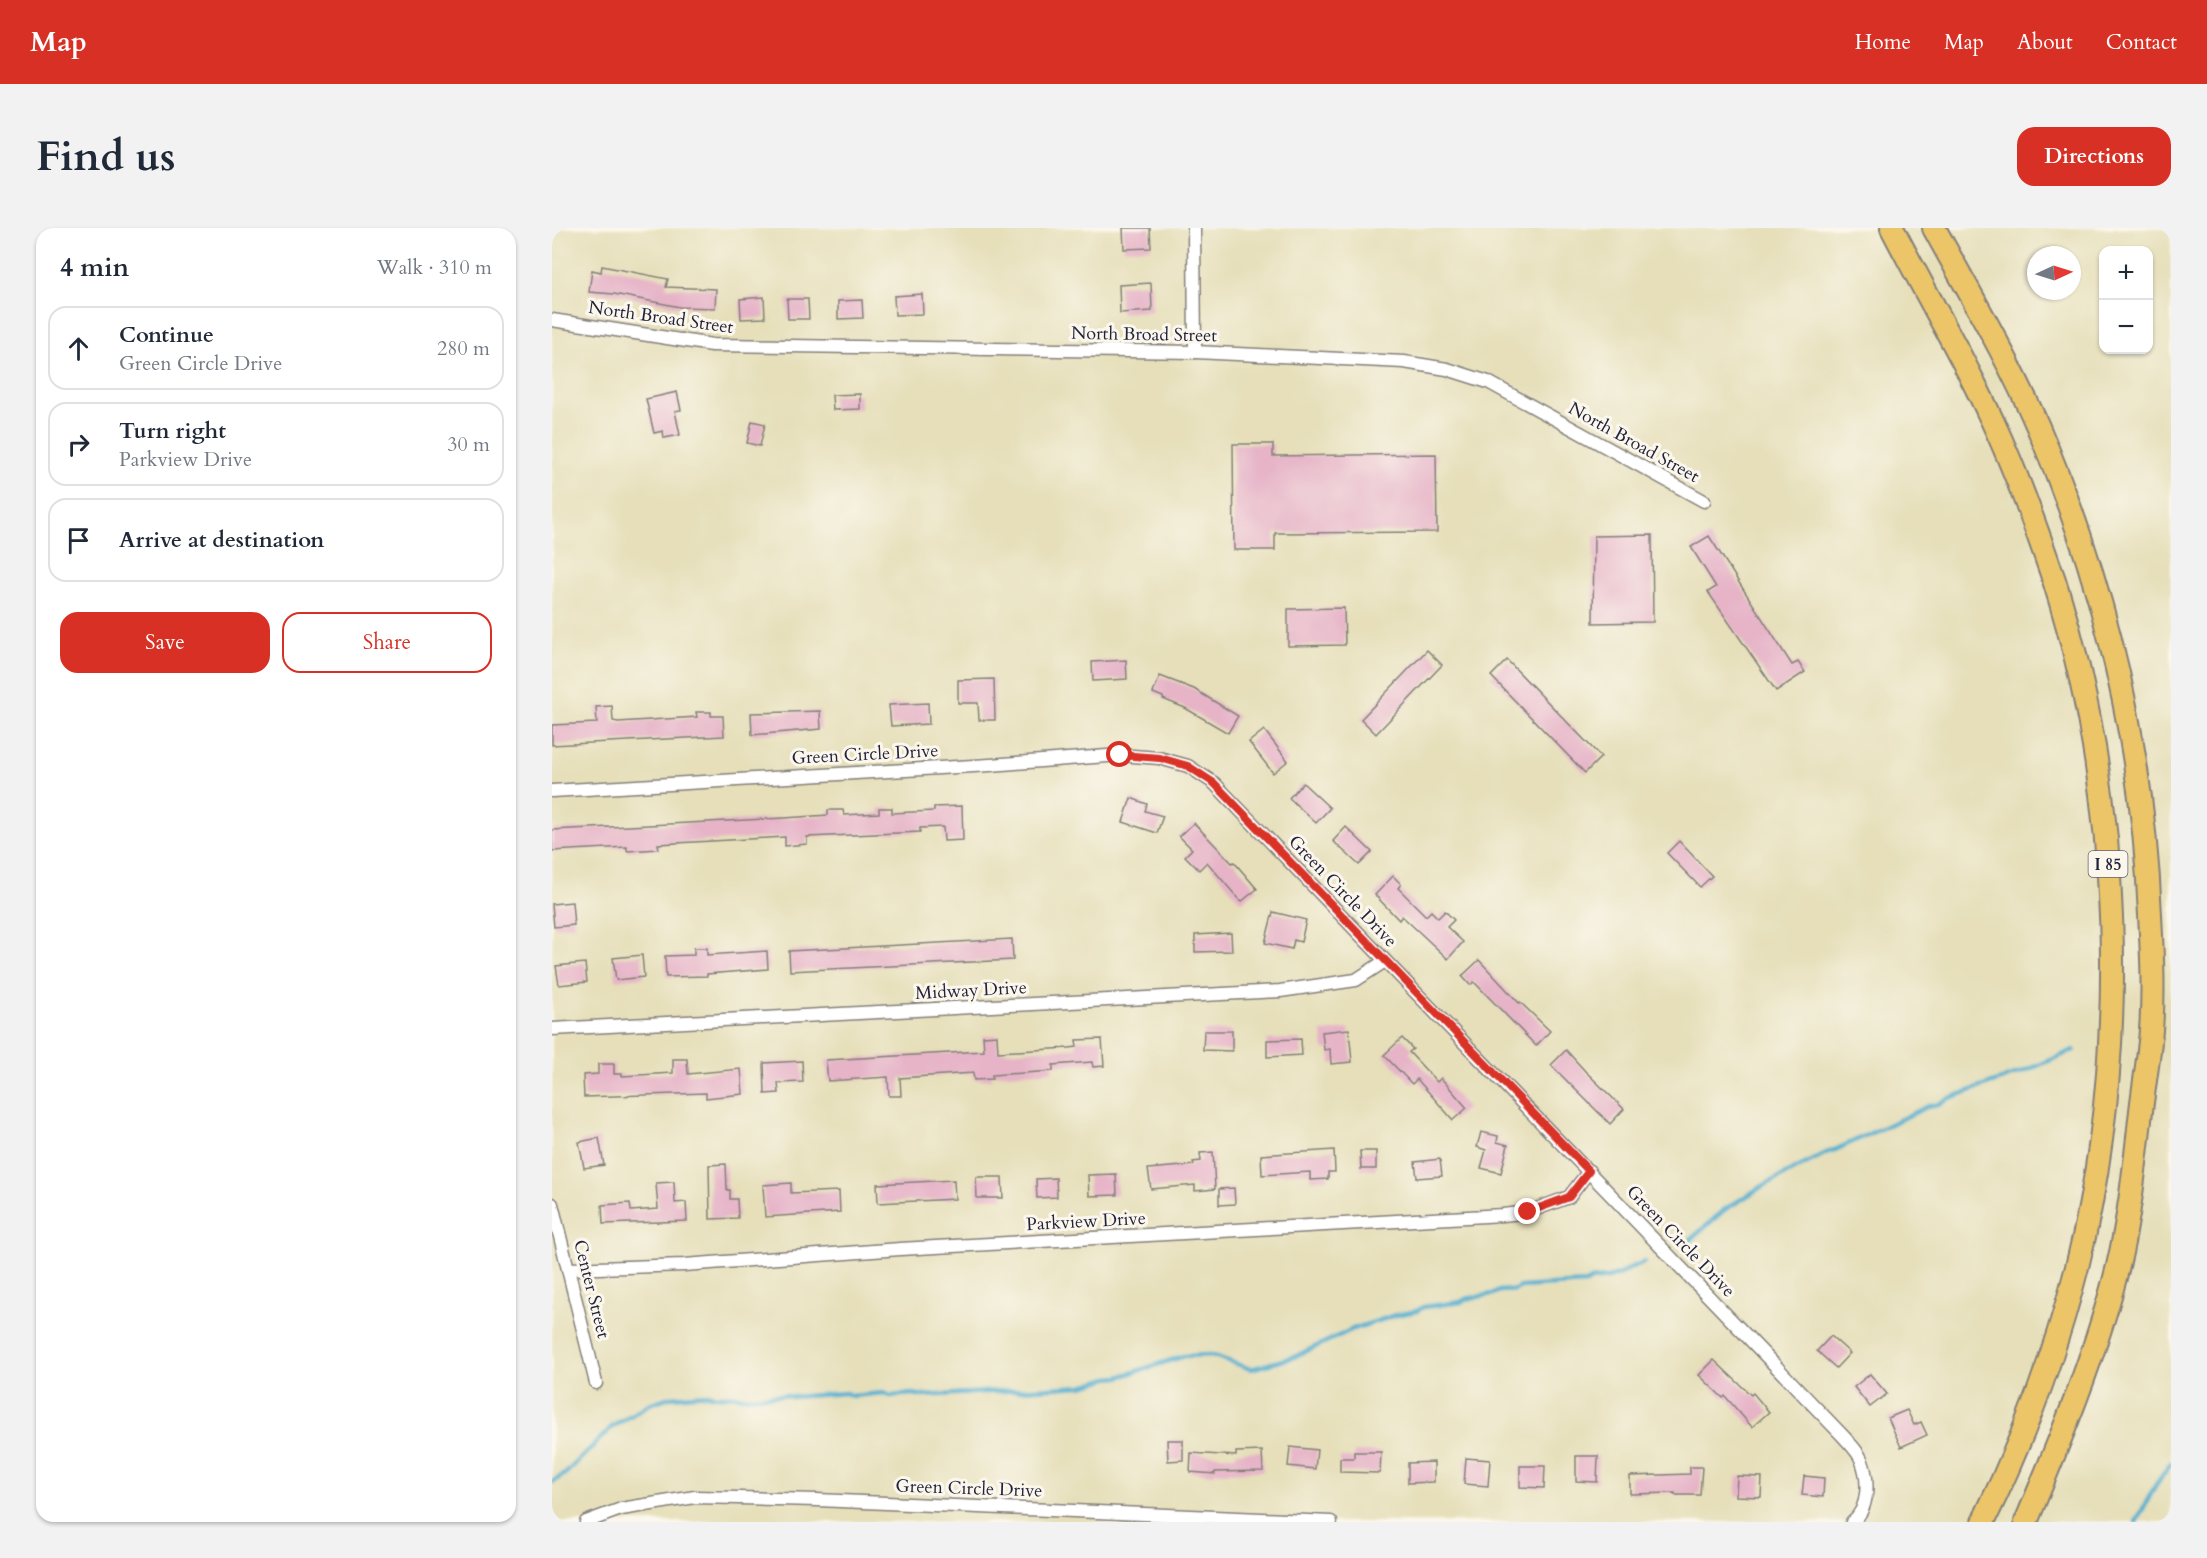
<!DOCTYPE html>
<html lang="en">
<head>
<meta charset="utf-8">
<style>
	body { margin:0; font-family:Cardo,serif; background:#f2f2f3; color:#1f2937 }
	.controls { position:absolute; right:18px; top:18px; display:grid; overflow:hidden; border-radius:12px; box-shadow:0 2px 4px #0004 }
	.controls button { width:54px; height:54px; display:grid; place-items:center; padding:0; border:0; border-bottom:2px solid #e0e1e3; background:#fff; color:#1f2937; font:30px sans-serif }
	.compass { position:absolute; left:1475px; top:18px; width:54px; height:54px; border-radius:50%; background:#fff; box-shadow:0 2px 4px #0004; rotate:86deg }
	.stop { position:absolute; width:18px; height:18px; margin:-14px; border:4px solid #d93025; border-radius:50%; background:#fff }
	.stop.end { background:#d93025; border-color:#fff; box-shadow:0 2px 6px #0008 }
	.list { margin:0; padding:0; list-style:none }
	h2 { display:flex; justify-content:space-between; align-items:center; height:78px; margin:0; padding:0 24px; font-size:26px }
	h2 small { font-size:20px; font-weight:400; color:#747a83 }
	.list li { display:grid; grid-template-columns:39px 1fr auto; gap:18px; align-items:center; box-sizing:border-box; height:84px; margin:0 12px 12px; padding:0 12px; border:2px solid #e0e1e3; border-radius:18px }
	.list b { display:block; font-size:22px; white-space:nowrap }
	.list p { margin:0; font-size:20px; white-space:nowrap; color:#747a83 }
	.list em { font-size:20px; font-style:normal; color:#747a83 }
	.actions { display:flex; gap:12px; padding:18px 24px }
	.actions a { flex:1; padding:14px 0; border:2px solid #d93025; border-radius:18px; text-align:center; font-size:21px; color:#d93025 }
	.actions .main { background:#d93025; color:#fff }
	.icon { flex:none; width:33px; height:33px; fill:none; stroke:currentColor; stroke-width:2; stroke-linecap:round; stroke-linejoin:round }
	.map { position:relative; flex:none; width:1619px; height:1294px; overflow:hidden; border-radius:18px }
	header { display:flex; align-items:center; gap:36px; box-sizing:border-box; height:84px; padding:0 30px; background:#d93025; color:#fff }
	header strong { font-size:28px }
	nav { display:flex; gap:33px; margin-inline-start:auto; font-size:21px }
	.intro { display:flex; align-items:center; justify-content:space-between; box-sizing:border-box; height:144px; padding:0 36px }
	h1 { margin:0; font-size:42px }
	.button { padding:15px 27px; border-radius:18px; background:#d93025; color:#fff; font-size:21px; font-weight:700 }
	main { display:flex; gap:36px; padding:0 36px }
	aside { flex:1; background:#fff; border-radius:18px; box-shadow:0 2px 4px #0004 }
	.map>svg:first-child { display:block }
	.lines { fill:none; stroke-linecap:round; stroke-linejoin:round }
	.stream { stroke:#51aecf; stroke-width:4.5 }
	.building { fill:#e6b3c7 }
	.minor-casing { stroke:#84807a; stroke-width:15 }
	.motorway-casing { stroke:#84807a; stroke-width:26 }
	.minor { stroke:#fff; stroke-width:12 }
	.motorway { stroke:#edc569; stroke-width:22 }
	.route { stroke:#d93025; stroke-width:8 }
	.labels { text-anchor:middle; stroke-width:6; stroke-linejoin:round; paint-order:stroke }
	.shield { fill:#fbf7ec; stroke:#636270; stroke-width:1.5 }
	.shield-label { font-size:16px; font-weight:bold; fill:#22223b }
	.street-label { font-size:18px; fill:#22223b; stroke:#fbf7ec }
</style>
</head>
<body>
<header>
<strong>Map</strong>
<nav><a>Home</a><a>Map</a><a>About</a><a>Contact</a></nav>
</header>
<div class="intro"><h1>Find us</h1><a class="button">Directions</a></div>
<main>
<aside>
<h2>4 min<small>Walk · 310 m</small></h2>
<ul class="list">
<li><svg class="icon" aria-label="ahead" viewBox="0 0 24 24"><path d="M12 20V5M6 11l6-6 6 6"/></svg><div><b>Continue</b><p>Green Circle Drive</p></div><em>280 m</em></li>
<li><svg class="icon" aria-label="right" viewBox="0 0 24 24"><path d="M7 20v-9h11M14 6l5 5-5 5"/></svg><div><b>Turn right</b><p>Parkview Drive</p></div><em>30 m</em></li>
<li><svg class="icon" aria-label="arrive" viewBox="0 0 24 24"><path d="M6 21V4h12l-3 4 3 4H6"/></svg><div><b>Arrive at destination</b></div></li>
</ul>
<div class="actions"><a class="main">Save</a><a>Share</a></div>
</aside>
<div class="map">
<svg width="1619" height="1294" viewBox="0 0 1619 1294">
	<rect width="100%" height="100%" fill="#fbf7ec"/>
	<filter id="ink" filterUnits="userSpaceOnUse"><feTurbulence type="fractalNoise" baseFrequency=".0167" numOctaves="2"/><feDisplacementMap in="SourceGraphic" scale="12" xChannelSelector="R" yChannelSelector="G"/><feConvolveMatrix kernelMatrix="1 2 1 2 8 2 1 2 1" color-interpolation-filters="sRGB"/></filter>
	<filter id="wash" filterUnits="userSpaceOnUse"><feTurbulence type="fractalNoise" baseFrequency=".008" numOctaves="4" result="noise"/><feDisplacementMap in="SourceGraphic" scale="24" xChannelSelector="R" yChannelSelector="G"/><feGaussianBlur stdDeviation="1.35" result="paint"/><feColorMatrix in="noise" values="0 0 0 0 0 0 0 0 0 0 0 0 0 0 0 0 0 1.4 0 .05"/><feComposite in="paint" operator="in"/></filter>
	<g filter="url(#wash)">
		<rect width="100%" height="100%" fill="#e6dfba"/>
		<g class="lines">
			<g class="stream">
				<path d="M1136,1014L1172,982L1209,959L1278,923L1283,922L1379,877H1385L1395,871L1471,844L1522,822"/>
				<path d="M0,1254L13,1246L60,1199L97,1176L118,1169L156,1166C167,1171 179,1165 190,1169L233,1167L239,1169L294,1165L300,1168L332,1165L338,1168L361,1166L371,1168L530,1158L557,1150L567,1149L632,1128L659,1127L699,1141L742,1129L801,1101L844,1087L865,1083L871,1079L909,1074L914,1071L941,1066L947,1063L963,1062L968,1059L1034,1055L1039,1052L1056,1050L1066,1047L1082,1038L1093,1034"/>
				<path d="M1584,1294L1603,1258L1619,1235"/>
			</g>
		</g>
		<g id="blocks">
			<g class="building">
				<path d="M571,0H598L599,20L572,21Z"/>
				<path d="M50,38L116,51L114,59L164,61L163,80L128,79L62,66L37,64L40,42L49,44Z"/>
				<path d="M599,55L600,83L568,85L567,57Z"/>
				<path d="M370,66L371,86L343,87L342,68Z"/>
				<path d="M212,69L213,90L189,91L188,71Z"/>
				<path d="M235,71H256L257,91H236Z"/>
				<path d="M310,72L311,90L286,91V73Z"/>
				<path d="M125,164L129,182L123,183L128,207L112,210L111,203L102,205L94,171Z"/>
				<path d="M308,166V181L281,182L280,167Z"/>
				<path d="M200,193L213,196L208,218L195,215Z"/>
				<path d="M681,216H721V228L884,226L885,304L723,305V322H682Z"/>
				<path d="M1100,307L1101,394L1041,395L1042,308Z"/>
				<path d="M1157,308L1240,437L1246,434L1253,444L1224,463L1156,364L1164,359L1139,319Z"/>
				<path d="M792,380L793,417L736,418V381Z"/>
				<path d="M875,422L890,437L824,506L809,491Z"/>
				<path d="M574,432L575,451L541,453L540,434Z"/>
				<path d="M955,432L1049,529L1033,545L939,448Z"/>
				<path d="M608,448L642,461L686,488L676,505L633,480L611,471V469L601,465Z"/>
				<path d="M442,451L443,492H427L426,475H406V452Z"/>
				<path d="M376,475L377,496L339,498L337,477Z"/>
				<path d="M60,478L61,493L66,494L145,489L144,484H159V488H171L172,508L0,517V497L45,495L44,479Z"/>
				<path d="M268,483L269,501L200,507L199,485Z"/>
				<path d="M712,502L736,533L721,545L697,514Z"/>
				<path d="M751,555L778,580L764,595L737,570Z"/>
				<path d="M579,570L595,576L593,583L611,588L605,605L571,594Z"/>
				<path d="M410,578L411,612L392,613L391,599L368,600V604L255,609V616L233,618V609L106,616L107,621L75,623V619L0,623V602L232,590L276,587V582H291L292,587L327,585V580H340V585L382,583V579Z"/>
				<path d="M642,595L680,635L682,634L705,661L689,674L655,634L647,642L633,628L640,621L627,608Z"/>
				<path d="M794,599L820,624L807,637L781,613Z"/>
				<path d="M1127,613L1160,648L1148,659L1115,625Z"/>
				<path d="M841,648L849,656L846,660L874,688L879,683L886,690L893,683L902,692L895,699L911,714L896,731L850,688L847,692L823,667Z"/>
				<path d="M20,674L22,697L2,699L0,676Z"/>
				<path d="M721,684L754,692L749,714L742,712L740,721L713,715Z"/>
				<path d="M679,705L680,723L643,724V707Z"/>
				<path d="M460,711L461,732L238,743L237,723Z"/>
				<path d="M142,720H155V727L215,723L216,741L155,746V748L114,749L113,728L142,727Z"/>
				<path d="M90,727L92,749L64,752L61,730Z"/>
				<path d="M927,732L967,775L968,774L998,803L984,818L922,754L918,757L910,748Z"/>
				<path d="M33,735L35,754L7,757L4,738Z"/>
				<path d="M797,801L800,834L779,836L778,821L772,822L770,804Z"/>
				<path d="M652,803H680V823L651,822Z"/>
				<path d="M445,807L446,824L517,820L525,819L524,812L550,811L552,838L541,839L540,834L501,837V843L440,847V851L422,852L421,845L348,850L349,868H337L336,849L276,853L274,832L432,823L431,808Z"/>
				<path d="M850,810L861,821L857,824L885,854L889,850L915,880L901,892L865,851L860,856L832,827Z"/>
				<path d="M749,811L750,827L715,829V812Z"/>
				<path d="M1014,822L1033,843L1072,881L1058,896L999,837Z"/>
				<path d="M121,831H135L136,846L189,841L191,866L154,870V865L32,869L31,847L46,846V836H62V846H70V848L121,845Z"/>
				<path d="M250,833L251,854L226,855L227,865L213,866L212,835Z"/>
				<path d="M929,904L946,908L945,914L956,917L949,945L929,940L934,922L925,919Z"/>
				<path d="M47,910L52,937L32,940L27,914Z"/>
				<path d="M782,922L783,944H776V951L758,952V944L710,947L709,927Z"/>
				<path d="M808,923H824V941H809Z"/>
				<path d="M661,924L663,961L643,963V957L599,961L596,941L642,937L641,934L649,933L648,925Z"/>
				<path d="M888,931L890,948L865,950L863,934Z"/>
				<path d="M174,936L175,962H178V971H185L186,990L158,991L157,937Z"/>
				<path d="M564,946L565,967L537,968L536,947Z"/>
				<path d="M424,949H450L451,970H425Z"/>
				<path d="M504,950L505,969L485,970L484,951Z"/>
				<path d="M402,952L403,971L326,975L325,956Z"/>
				<path d="M122,954L123,975L134,974L135,993L51,996L50,977L78,975L79,983L106,981L104,955Z"/>
				<path d="M239,955V965L287,963L288,984L213,989L211,957Z"/>
				<path d="M682,960L683,976L667,977V961Z"/>
				<path d="M1279,1108L1298,1125L1284,1140L1265,1123Z"/>
				<path d="M1162,1132L1199,1167L1201,1165L1217,1184L1200,1199L1173,1168L1171,1170L1147,1147Z"/>
				<path d="M1318,1146L1335,1166L1318,1179L1302,1159Z"/>
				<path d="M1355,1182L1362,1197L1369,1194L1375,1207L1349,1219L1336,1190Z"/>
				<path d="M615,1212H631V1232L616,1233Z"/>
				<path d="M738,1219L765,1222L763,1241L736,1238Z"/>
				<path d="M710,1223L711,1243L663,1244V1246L638,1244L639,1225L684,1228V1224Z"/>
				<path d="M802,1224H829L828,1245L788,1244V1230H802Z"/>
				<path d="M1024,1228H1046L1045,1254L1024,1253Z"/>
				<path d="M914,1230L938,1232L936,1258L912,1256Z"/>
				<path d="M882,1234V1254L856,1255V1235Z"/>
				<path d="M968,1238H993L992,1260L968,1259Z"/>
				<path d="M1138,1239H1150L1148,1267H1123V1265L1078,1266V1248L1138,1246Z"/>
				<path d="M1185,1248L1210,1249L1209,1269L1184,1268Z"/>
				<path d="M1252,1248L1272,1250L1271,1269L1250,1267Z"/>
			</g>
		</g>
	</g>
	<g filter="url(#ink)">
		<use href="#blocks" fill-opacity="0" stroke="#84807a" stroke-width="1.5"/>
		<g class="lines">
			<defs>
				<g id="minor">
					<path d="M642,0L643,124"/>
					<path d="M0,92L160,117L643,124L852,134L895,141L936,154L1152,273"/>
					<path d="M0,563L438,537L568,527L607,530L636,538L662,555L1291,1208C1297,1215 1305,1222 1309,1231C1317,1250 1318,1280 1300,1294"/>
					<path d="M0,801L728,763L804,752L833,733"/>
					<path d="M0,976L44,1155"/>
					<path d="M17,1041L132,1037L348,1021L951,987L976,984L1017,969L1037,943"/>
					<path d="M34,1294L69,1281L143,1269L265,1272L779,1294"/>
				</g>
				<g id="motorway">
					<path d="M1340,0C1376,70 1417,139 1449,212C1469,257 1486,305 1502,352C1570,566 1579,820 1525,1039C1503,1126 1471,1212 1431,1294"/>
					<path d="M1382,0C1418,66 1456,130 1486,199C1552,353 1591,519 1598,687C1600,725 1602,764 1599,802C1597,830 1592,856 1589,883C1583,935 1578,987 1566,1038C1544,1126 1509,1210 1474,1294"/>
				</g>
			</defs>
			<use href="#minor" class="minor-casing"/>
			<use href="#motorway" class="motorway-casing"/>
			<use href="#minor" class="minor"/>
			<use href="#motorway" class="motorway"/>
		</g>
	</g>
	<g class="lines" filter="url(#ink)">
		<path class="route" d="M568,527L608,530L636,538L662,555L1037,943L1017,969L976,984"/>
	</g>
	<g class="labels">
		<rect class="shield" x="1536.5" y="623" width="39" height="26" rx="4.5"/>
		<g class="shield-label">
			<text x="1556" y="642">I 85</text>
		</g>
		<g class="street-label">
			<text transform="translate(109 89) rotate(8)" y="6">North Broad Street</text>
			<text transform="translate(592 106) rotate(1)" y="6">North Broad Street</text>
			<text transform="translate(1082 214) rotate(29)" y="6">North Broad Street</text>
			<text transform="translate(313 526) rotate(-3)" y="6">Green Circle Drive</text>
			<text transform="translate(791 663) rotate(46)" y="6">Green Circle Drive</text>
			<text transform="translate(419 762) rotate(-3)" y="6">Midway Drive</text>
			<text transform="translate(534 993) rotate(-3)" y="6">Parkview Drive</text>
			<text transform="translate(1129 1013) rotate(46)" y="6">Green Circle Drive</text>
			<text transform="translate(40 1061) rotate(76)" y="6">Center Street</text>
			<text transform="translate(417 1260) rotate(2)" y="6">Green Circle Drive</text>
		</g>
	</g>
</svg>
<div class="controls">
<button>+</button>
<button>−</button>
</div>
<svg class="compass" viewBox="-18 -18 36 36"><path d="M0-13l5 13h-10z" fill="#e53935"/><path d="M0 13l5-13h-10z" fill="#747a83"/></svg>
<div class="stop" style="left:568px;top:527px"></div>
<div class="stop end" style="left:976px;top:984px"></div>
</div>
</main>
</body>
</html>
